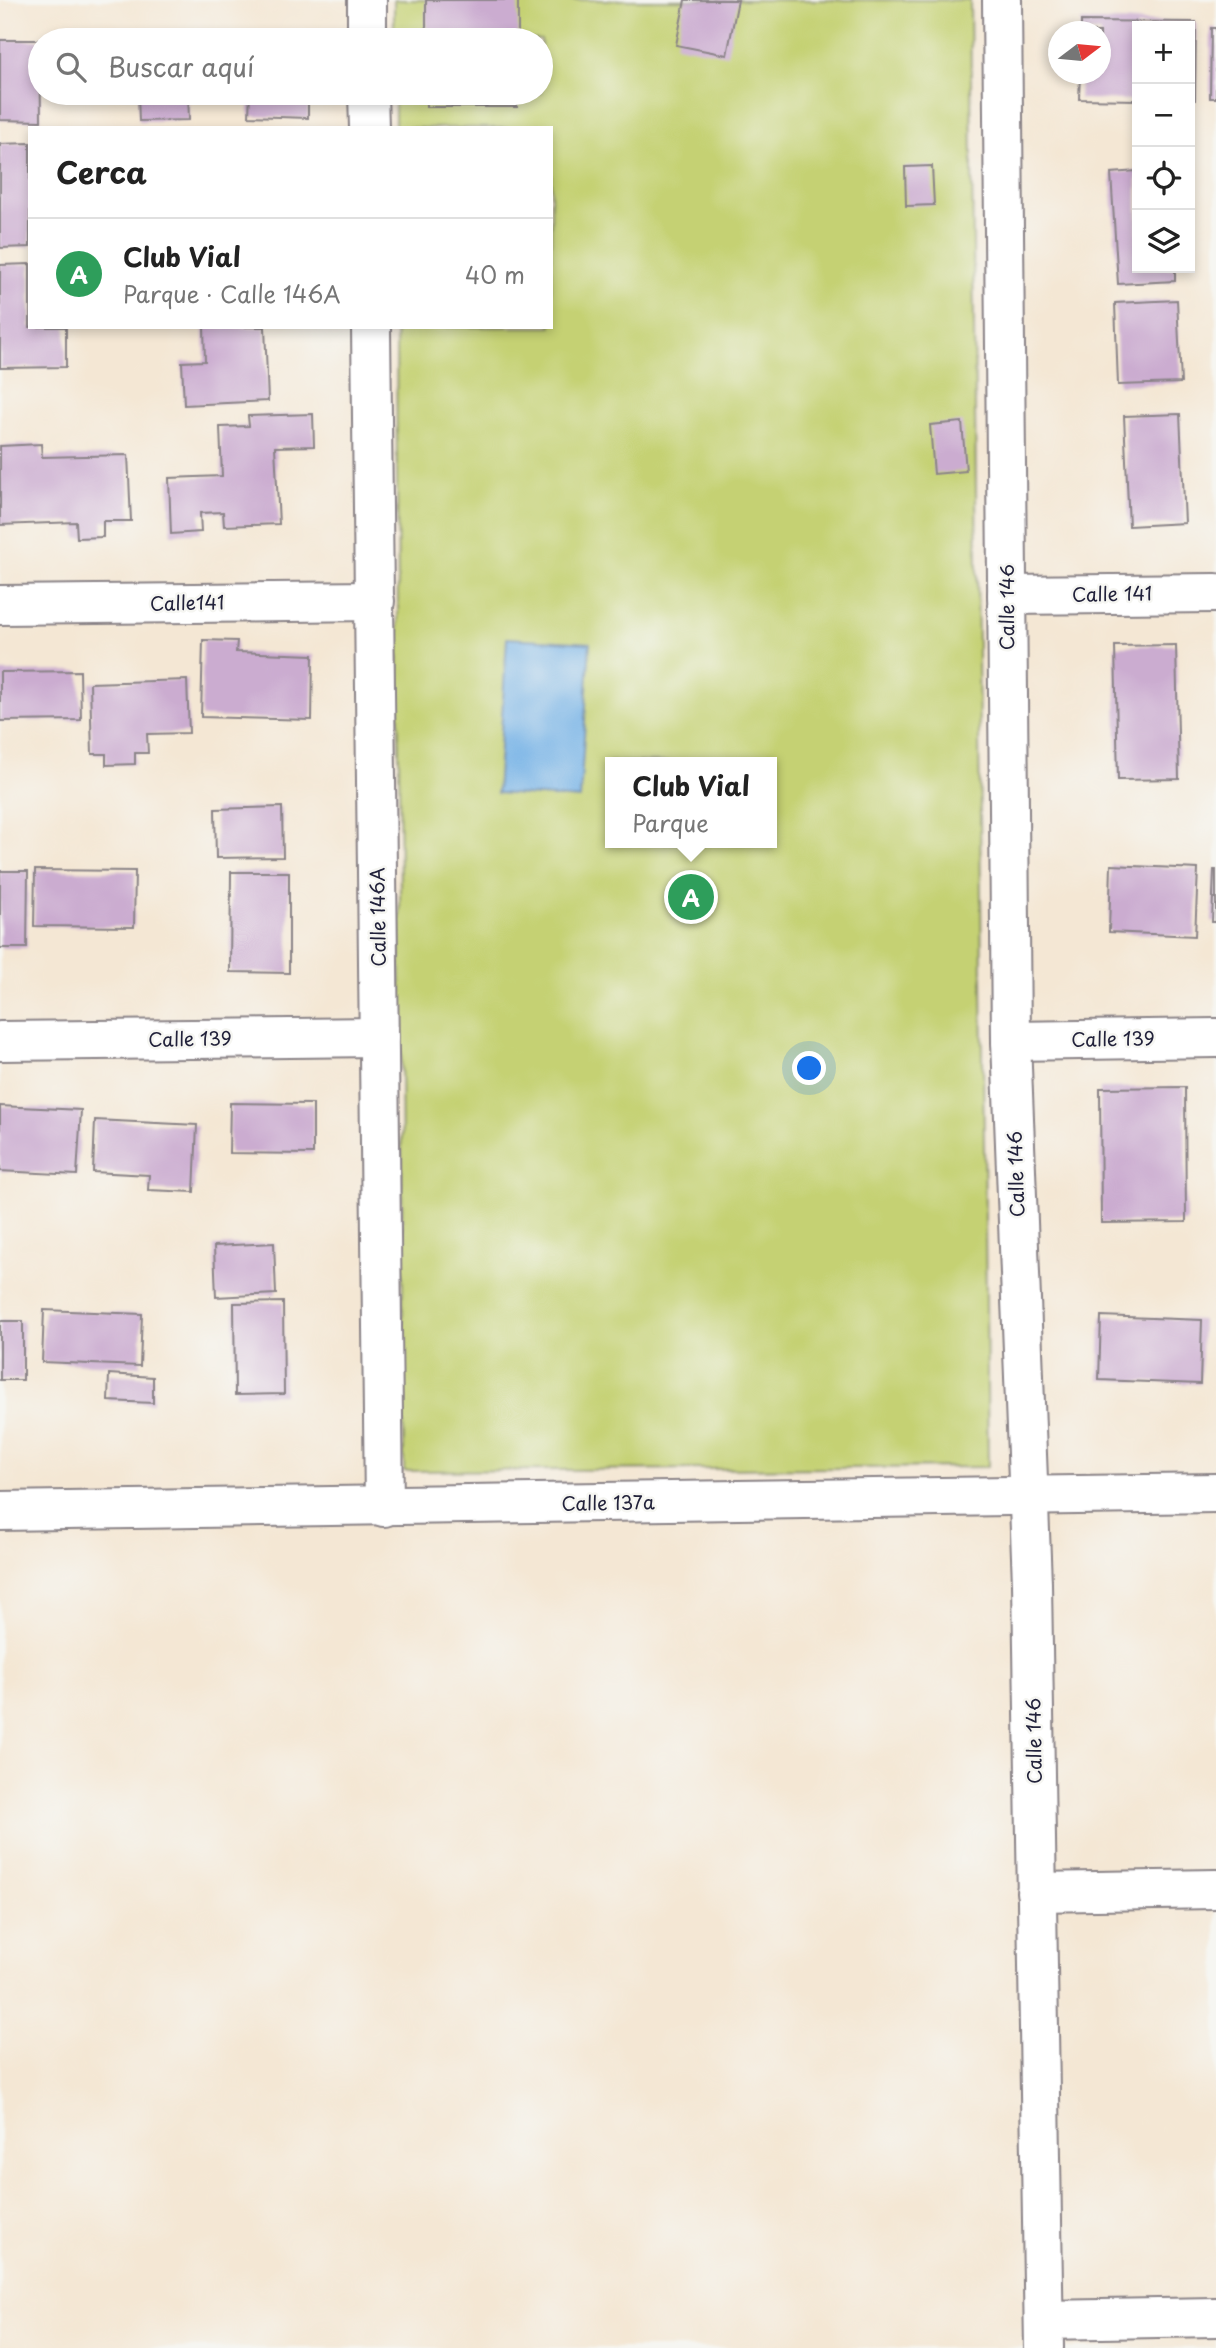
<!DOCTYPE html>
<html lang="es">
<head>
<meta charset="utf-8">
<style>
	body { margin:0; font-family:"Playpen Sans",sans-serif; background:#f6f6f6; color:#222 }
	.controls { position:absolute; right:21px; top:21px; display:grid; overflow:hidden; border-radius:0px; box-shadow:0 4px 10px #0003 }
	.controls button { width:63px; height:63px; display:grid; place-items:center; padding:0; border:0; border-bottom:2px solid #e0e0e0; background:#fff; color:#222; font:35px sans-serif }
	.compass { position:absolute; left:1048px; top:21px; width:63px; height:63px; border-radius:50%; background:#fff; box-shadow:0 4px 10px #0003; rotate:74deg }
	.you { position:absolute; left:810px; top:1069px; width:24px; height:24px; margin:-18px; border:5px solid #fff; border-radius:50%; background:#1a73e8; box-shadow:0 0 0 10px #1a73e833 }
	.badge { display:grid; place-items:center; width:46px; height:46px; border-radius:50%; background:#db2777; color:#fff; font-size:23px; font-weight:700 }
	.pin { position:absolute; translate:-50% -50%; border:4px solid #fff; box-shadow:0 2px 7px #0006 }
	.popup { position:absolute; left:605px; top:757px; width:172px; height:91px; box-sizing:border-box; display:grid; place-content:center; border-radius:0px; background:#fff; filter:drop-shadow(0 2px 5px #0005); font-size:23px; white-space:nowrap; color:#767676 }
	.popup b { font-size:26px; color:#222 }
	.popup::after { content:''; position:absolute; left:50%; top:100%; margin-left:-14px; border:14px solid transparent; border-top-color:#fff }
	.list { margin:0; padding:0; list-style:none }
	h2 { display:flex; justify-content:space-between; align-items:center; height:91px; margin:0; padding:0 28px; font-size:30px }
	h2 small { font-size:23px; font-weight:400; color:#767676 }
	.list li { display:grid; grid-template-columns:46px 1fr auto; gap:21px; align-items:center; box-sizing:border-box; height:112px; padding:0 28px; border-top:2px solid #e0e0e0 }
	.list b { display:block; font-size:26px; white-space:nowrap }
	.list p { margin:0; font-size:23px; white-space:nowrap; color:#767676 }
	.list em { font-size:23px; font-style:normal; color:#767676 }
	.icon { flex:none; width:38px; height:38px; fill:none; stroke:currentColor; stroke-width:2; stroke-linecap:round; stroke-linejoin:round }
	.map { position:relative; flex:none; width:1216px; height:2348px; overflow:hidden }
	.search { position:absolute; background:#fff; box-shadow:0 4px 10px #0003; left:28px; top:28px; width:525px; height:77px; display:flex; align-items:center; gap:18px; box-sizing:border-box; padding:0 24px; border-radius:38px; color:#767676; font-size:26px }
	.panel { position:absolute; background:#fff; box-shadow:0 4px 10px #0003; left:28px; top:126px; width:525px; height:203px; border-radius:0px }
	.map>svg:first-child { display:block }
	.green { fill:#c5d173; stroke:#747a57; stroke-width:2; fill-rule:evenodd }
	.water { fill:#73b1e6; stroke:#4a6a90; stroke-width:2 }
	.building { fill:#cbacd0 }
	.lines { fill:none; stroke-linecap:round; stroke-linejoin:round }
	.minor-casing { stroke:#8b8488; stroke-width:42 }
	.minor { stroke:#fff; stroke-width:38 }
	.labels { text-anchor:middle; stroke-width:5; stroke-linejoin:round; paint-order:stroke }
	.street-label { font-size:19px; fill:#22223b; stroke:#f6f6f2 }
</style>
</head>
<body>
<div class="map">
<svg width="1216" height="2348" viewBox="0 0 1216 2348">
	<rect width="100%" height="100%" fill="#f6f6f2"/>
	<filter id="ink" filterUnits="userSpaceOnUse"><feTurbulence type="fractalNoise" baseFrequency=".0143" numOctaves="2"/><feDisplacementMap in="SourceGraphic" scale="14" xChannelSelector="R" yChannelSelector="G"/><feConvolveMatrix kernelMatrix="1 2 1 2 8 2 1 2 1" color-interpolation-filters="sRGB"/></filter>
	<filter id="wash" filterUnits="userSpaceOnUse"><feTurbulence type="fractalNoise" baseFrequency=".00686" numOctaves="4" result="noise"/><feDisplacementMap in="SourceGraphic" scale="28" xChannelSelector="R" yChannelSelector="G"/><feGaussianBlur stdDeviation="1.57" result="paint"/><feColorMatrix in="noise" values="0 0 0 0 0 0 0 0 0 0 0 0 0 0 0 0 0 1.4 0 .05"/><feComposite in="paint" operator="in"/></filter>
	<g filter="url(#wash)">
		<rect width="100%" height="100%" fill="#f4e7d4"/>
		<path class="green" d="M394,0H970L988,1467L404,1471L396,327H551V128H395V93H541V40H394ZM610,762H772V843H610Z"/>
		<path class="water" d="M507,638L590,643L580,799L497,793Z"/>
		<g id="blocks">
			<g class="building">
				<rect x="426" y="0" width="92" height="40"/>
				<path d="M685,0H738L727,55L676,45Z"/>
				<path d="M1081,21L1196,22L1195,100H1190V26H1137V100L1079,99L1080,74H1100V32H1081Z"/>
				<path d="M1211,28H1216V98H1210Z"/>
				<path d="M198,33L309,36V40H198Z"/>
				<path d="M0,40H40L41,121L0,120Z"/>
				<path d="M138,93H188L189,120L139,121Z"/>
				<path d="M250,93H308V118L249,116Z"/>
				<rect x="426" y="93" width="91" height="14"/>
				<path d="M30,143V247L0,248V144Z"/>
				<path d="M932,166L934,205L906,206L905,167Z"/>
				<path d="M1137,171V268H1175V281L1118,284L1111,173Z"/>
				<path d="M30,264V327H66V367L0,368V265Z"/>
				<path d="M1177,300L1181,383L1118,385L1115,303Z"/>
				<path d="M204,327H265L268,401L184,405L182,362L205,361Z"/>
				<path d="M313,414L314,446L275,447L279,524L224,526L223,512L200,513L201,532L171,534L169,478L222,476L220,427L249,426L248,416Z"/>
				<path d="M1180,414L1185,523L1129,526L1124,416Z"/>
				<path d="M962,422L966,471L934,474L930,425Z"/>
				<path d="M41,444L42,457L128,455L131,521H103V537L77,538L76,522L0,525V446Z"/>
				<path d="M203,640L237,641L236,652L313,655L312,720L201,717Z"/>
				<path d="M1176,645L1179,779L1118,780L1115,646Z"/>
				<path d="M80,671L81,720L0,721V672Z"/>
				<path d="M187,680L189,733L147,734L148,753H135V764L106,765V754H92L90,683Z"/>
				<path d="M282,807L283,857L216,858L215,809Z"/>
				<path d="M1111,865L1198,869L1195,936L1109,932Z"/>
				<path d="M35,870L135,871L134,927L34,926Z"/>
				<path d="M1214,870H1216V922H1212Z"/>
				<path d="M0,871H28L27,948H0Z"/>
				<path d="M231,872H289V973L230,972Z"/>
				<path d="M1185,1087L1186,1222L1101,1223L1100,1088Z"/>
				<path d="M230,1103L313,1104V1154L229,1153Z"/>
				<path d="M0,1106L81,1110L77,1175L0,1171Z"/>
				<path d="M95,1120L197,1125L194,1192L148,1190L149,1175L93,1172Z"/>
				<path d="M274,1243L276,1294L216,1297L214,1246Z"/>
				<path d="M283,1302L284,1394L235,1395L234,1303Z"/>
				<path d="M44,1310L142,1314L140,1366L42,1362Z"/>
				<path d="M1101,1316L1202,1320L1200,1384L1099,1380Z"/>
				<rect x="0" y="1321" width="23" height="59"/>
				<path d="M109,1374L153,1377V1403L108,1401Z"/>
			</g>
		</g>
	</g>
	<g filter="url(#ink)">
		<use href="#blocks" fill-opacity="0" stroke="#8b8488" stroke-width="2"/>
		<g class="lines">
			<defs>
				<g id="minor">
					<path d="M367,0V40"/>
					<path d="M1002,0L1011,1041L1032,1583L1044,2348"/>
					<path d="M368,93L369,128"/>
					<path d="M371,327L384,1507"/>
					<path d="M1007,595L1216,593"/>
					<path d="M0,605L375,601"/>
					<path d="M0,1041L379,1037"/>
					<path d="M1011,1041L1216,1038"/>
					<path d="M0,1511L1216,1493"/>
					<path d="M1036,1892L1216,1889"/>
					<path d="M1044,2320L1216,2317"/>
				</g>
			</defs>
			<use href="#minor" class="minor-casing"/>
			<use href="#minor" class="minor"/>
		</g>
	</g>
	<g class="labels">
		<g class="street-label">
			<text transform="translate(1112 594) rotate(-1)" y="7">Calle 141</text>
			<text transform="translate(187 603) rotate(-1)" y="7">Calle141</text>
			<text transform="translate(1007 607) rotate(-90)" y="7">Calle 146</text>
			<text transform="translate(378 917) rotate(-91)" y="7">Calle 146A</text>
			<text transform="translate(190 1039) rotate(-1)" y="7">Calle 139</text>
			<text transform="translate(1113 1039) rotate(-1)" y="7">Calle 139</text>
			<text transform="translate(1016 1174) rotate(-92)" y="7">Calle 146</text>
			<text transform="translate(608 1503) rotate(-1)" y="7">Calle 137a</text>
			<text transform="translate(1034 1741) rotate(-91)" y="7">Calle 146</text>
		</g>
	</g>
</svg>
<div class="controls">
<button>+</button>
<button>−</button>
<button><svg class="icon" aria-label="locate" viewBox="0 0 24 24"><circle cx="12" cy="12" r="6"/><path d="M12 2v4M12 18v4M2 12h4M18 12h4"/></svg></button>
<button><svg class="icon" aria-label="layers" viewBox="0 0 24 24"><path d="M12 4l9 5-9 5-9-5zM3 14l9 5 9-5"/></svg></button>
</div>
<svg class="compass" viewBox="-18 -18 36 36"><path d="M0-13l5 13h-10z" fill="#e53935"/><path d="M0 13l5-13h-10z" fill="#767676"/></svg>
<div class="you"></div>
<div class="pin badge" style="left:691px;top:897px;background:#2e9e5b">A</div>
<div class="popup"><b>Club Vial</b>Parque</div>
<div class="search"><svg class="icon" aria-label="search" viewBox="0 0 24 24"><circle cx="10" cy="10" r="6"/><path d="M15 15l6 6"/></svg>Buscar aquí</div>
<section class="panel">
<h2>Cerca<small></small></h2>
<ul class="list">
<li><span class="badge" style="background:#2e9e5b">A</span><div><b>Club Vial</b><p>Parque · Calle 146A</p></div><em>40 m</em></li>
</ul>
</section>
</div>
</body>
</html>
